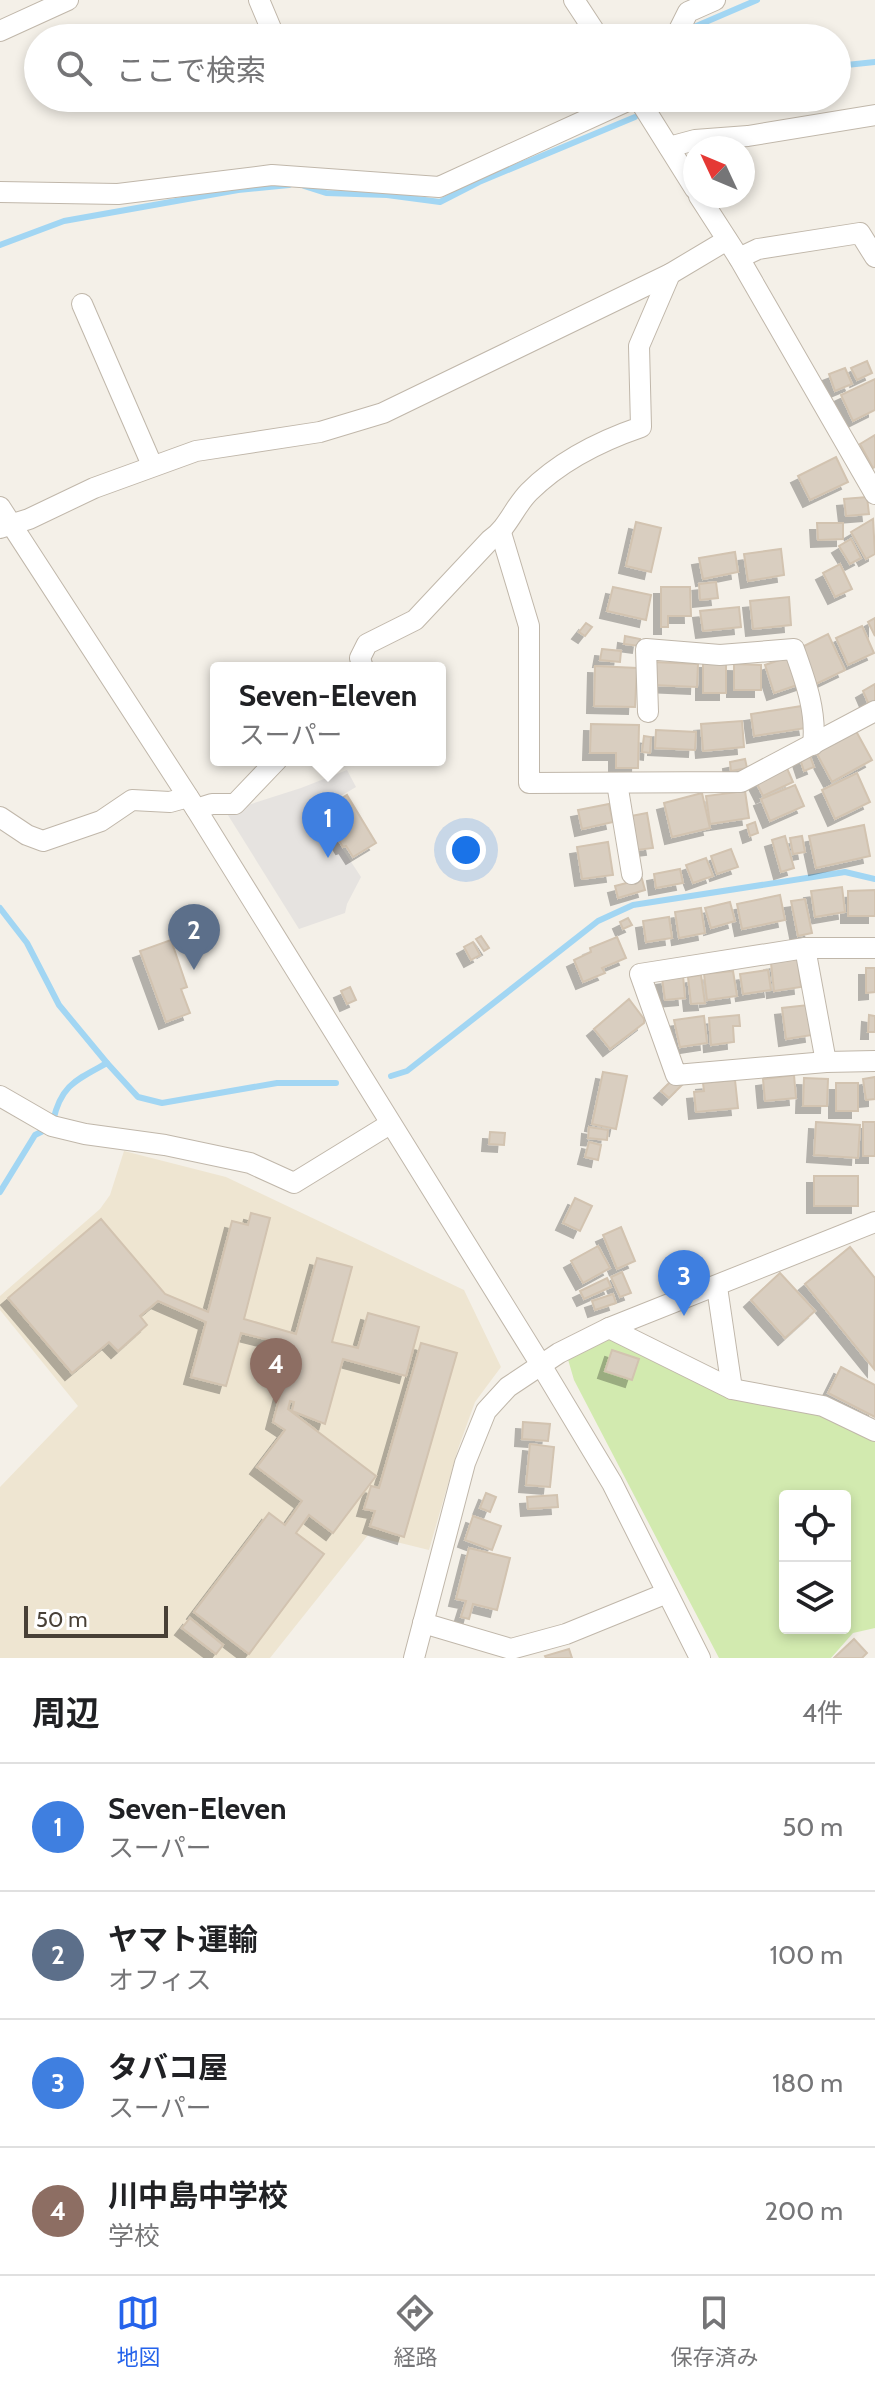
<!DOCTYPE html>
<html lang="ja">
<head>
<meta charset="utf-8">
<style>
	body { margin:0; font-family:Cabin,"Noto Sans JP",sans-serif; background:#f6f6f6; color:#202124 }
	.controls { position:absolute; right:24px; bottom:24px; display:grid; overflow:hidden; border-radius:8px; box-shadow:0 4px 12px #0003 }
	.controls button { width:72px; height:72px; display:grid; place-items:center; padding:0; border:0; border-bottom:2px solid #e0e0e0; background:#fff; color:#202124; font:40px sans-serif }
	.compass { position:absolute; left:683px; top:136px; width:72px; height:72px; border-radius:50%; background:#fff; box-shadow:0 4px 12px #0003; rotate:314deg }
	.scale { position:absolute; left:24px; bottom:20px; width:144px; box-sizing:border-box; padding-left:8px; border:4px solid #484036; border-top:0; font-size:22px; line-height:28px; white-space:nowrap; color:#484036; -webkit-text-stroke:6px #fff; paint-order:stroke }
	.you { position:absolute; left:466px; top:850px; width:28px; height:28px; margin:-20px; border:6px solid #fff; border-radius:50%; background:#1a73e8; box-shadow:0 0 0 12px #1a73e833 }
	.badge { display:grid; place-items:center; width:52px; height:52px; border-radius:50%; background:#2563eb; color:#fff; font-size:26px; font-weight:700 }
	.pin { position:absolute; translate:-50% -66px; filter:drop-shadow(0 2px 4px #0008) }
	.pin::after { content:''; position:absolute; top:42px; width:28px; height:24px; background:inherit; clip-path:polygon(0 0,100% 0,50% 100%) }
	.popup { position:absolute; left:210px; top:662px; width:236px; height:104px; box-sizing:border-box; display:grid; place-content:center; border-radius:8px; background:#fff; filter:drop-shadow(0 2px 6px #0005); font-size:26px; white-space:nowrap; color:#757577 }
	.popup b { font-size:30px; color:#202124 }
	.popup::after { content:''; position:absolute; left:50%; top:100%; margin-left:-16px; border:16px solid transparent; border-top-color:#fff }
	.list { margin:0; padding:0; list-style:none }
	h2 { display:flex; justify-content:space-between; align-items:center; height:104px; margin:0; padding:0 32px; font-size:34px }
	h2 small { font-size:26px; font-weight:400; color:#757577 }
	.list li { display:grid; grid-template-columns:52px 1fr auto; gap:24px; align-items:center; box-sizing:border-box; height:128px; padding:0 32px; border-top:2px solid #e0e0e0 }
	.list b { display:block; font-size:30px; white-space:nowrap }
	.list p { margin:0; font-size:26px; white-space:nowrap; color:#757577 }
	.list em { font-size:26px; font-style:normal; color:#757577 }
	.icon { flex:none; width:44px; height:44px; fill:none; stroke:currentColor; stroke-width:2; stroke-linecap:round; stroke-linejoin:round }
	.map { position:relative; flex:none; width:875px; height:1658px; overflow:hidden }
	.search { position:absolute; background:#fff; box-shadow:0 4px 12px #0003; left:24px; right:24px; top:24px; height:88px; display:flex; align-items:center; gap:20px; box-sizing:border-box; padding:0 28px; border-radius:44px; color:#757577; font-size:30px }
	.sheet { height:616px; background:#fff }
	nav { display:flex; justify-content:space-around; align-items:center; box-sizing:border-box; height:112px; border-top:2px solid #e0e0e0; background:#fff; font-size:22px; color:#757577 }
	nav a { display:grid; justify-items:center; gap:4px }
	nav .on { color:#2563eb }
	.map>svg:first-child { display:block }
	.education { fill:#eee5d1 }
	.green { fill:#d2eaaf; fill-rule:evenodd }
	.parking { fill:#e6e3e0 }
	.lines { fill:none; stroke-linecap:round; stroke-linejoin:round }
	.stream { stroke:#a2d6f3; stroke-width:6 }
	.building { fill:#d9cec0; stroke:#d2c3b0; stroke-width:2; filter:url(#shadow) }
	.minor-casing { stroke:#c0b7aa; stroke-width:22 }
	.minor { stroke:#fff; stroke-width:20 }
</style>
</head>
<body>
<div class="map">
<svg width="875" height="1658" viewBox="0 0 875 1658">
	<defs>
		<filter id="shadow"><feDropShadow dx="-7" dy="7" stdDeviation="0" flood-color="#0004"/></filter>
	</defs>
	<rect width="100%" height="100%" fill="#f4f0e8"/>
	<path class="education" d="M124,1151L226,1177L464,1290L501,1367L475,1402L458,1449L429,1550L368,1535L270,1658H0V1487L78,1406L0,1310V1296L100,1209L110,1195Z"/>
	<path class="green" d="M609,1328L717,1391L829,1409L875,1436V1628L853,1633L831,1658H719L574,1380L567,1356ZM785,1496H845V1628H785Z"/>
	<path class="parking" d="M347,770L356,787L317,810L361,877L347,904L345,913L299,929L226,812L301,788Z"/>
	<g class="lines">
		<g class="stream">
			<path d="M690,38L694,27L757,0"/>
			<path d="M837,66L875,62"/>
			<path d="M661,107L687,98"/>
			<path d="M304,186L326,193L387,195L440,202L479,182L635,117"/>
			<path d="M0,245L64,221L238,190L289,185"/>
			<path d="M0,908L27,943L59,1005L107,1063"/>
			<path d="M391,1076L407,1071L598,921L633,905L845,872L875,879"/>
			<path d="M53,1121C61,1085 76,1080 107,1063L138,1097L162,1103L277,1083H336"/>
			<path d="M0,1192L35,1135L47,1129"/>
		</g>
	</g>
	<g class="building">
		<path d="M867,361L872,373L857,380L851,368Z"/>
		<path d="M845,368L852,384L835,391L829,374Z"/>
		<path d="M875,379V410L853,421L841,395Z"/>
		<path d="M875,435V467L873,468L860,444Z"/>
		<path d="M836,457L848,482L810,500L798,476Z"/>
		<path d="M867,497L869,514L846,516L844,499Z"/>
		<path d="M873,519L875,554L866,559L851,532Z"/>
		<path d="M636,522L661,528L651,572L626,566Z"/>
		<path d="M817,523H843V539L818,540Z"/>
		<path d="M851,539L861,558L850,564L839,546Z"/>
		<path d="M781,549L784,575L748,581L744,554Z"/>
		<path d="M735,552L738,572L703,579L699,558Z"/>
		<path d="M840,564L852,589L835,597L823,573Z"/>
		<path d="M716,582L718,598L700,600L699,584Z"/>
		<path d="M613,587L651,595L646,620L607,611Z"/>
		<path d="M661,587H690L691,616H668V627H661Z"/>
		<path d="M789,597L791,625L753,629L750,601Z"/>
		<path d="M739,607L741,627L703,631L700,611Z"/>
		<path d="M875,618V636L868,622Z"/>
		<path d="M586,623L592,627L585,636L579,632Z"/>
		<path d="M862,626L874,653L848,665L836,638Z"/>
		<path d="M828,634L845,670L816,684L798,649Z"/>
		<path d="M625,636L640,639L639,646L624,644Z"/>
		<path d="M602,649L621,651L620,662L600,660Z"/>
		<path d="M794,655L803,683L774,693L765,665Z"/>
		<rect x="703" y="661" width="23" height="32"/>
		<path d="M654,662L698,664L697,687L653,685Z"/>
		<path d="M734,664L761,665V690H734Z"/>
		<path d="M595,666L637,668L635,707L594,706Z"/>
		<path d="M875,684V702L869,705L863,691Z"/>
		<path d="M802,706L806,728L754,736L751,714Z"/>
		<path d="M742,721L744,747L703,751L701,724Z"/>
		<path d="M591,724L639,725L638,768H616V753H590Z"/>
		<path d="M656,730L696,732L695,750L655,748Z"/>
		<path d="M856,731L872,760L832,782L816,752Z"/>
		<path d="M644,736L651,737L650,753L642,752Z"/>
		<path d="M810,756L814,767L804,771L800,759Z"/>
		<path d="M745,759L747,768L731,771L730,762Z"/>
		<path d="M786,766L793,782L763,796L755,780Z"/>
		<path d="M857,773L870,802L835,819L822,790Z"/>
		<path d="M795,785L804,806L770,821L761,799Z"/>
		<path d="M745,791L749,818L710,824L706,796Z"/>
		<path d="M702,793L710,828L672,837L664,803Z"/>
		<path d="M347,795L376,843L353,857L346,846L343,847L321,811Z"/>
		<path d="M609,804L613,822L582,829L578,810Z"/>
		<path d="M647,813L653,848L637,850L631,816Z"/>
		<path d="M755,822L758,833L750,836L747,825Z"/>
		<path d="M864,825L870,856L816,868L809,836Z"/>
		<path d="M785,836L794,868L781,872L772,840Z"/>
		<path d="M802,836L805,852L793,854L790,838Z"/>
		<path d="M608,842L613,875L582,879L577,847Z"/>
		<path d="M731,849L738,867L717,874L711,856Z"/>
		<path d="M706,858L713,876L693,883L686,865Z"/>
		<path d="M680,869L683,883L656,888L654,874Z"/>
		<path d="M642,879L645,890L618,898L615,886Z"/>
		<path d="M842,887L845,912L815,917L811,891Z"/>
		<path d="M875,890V916H848V891Z"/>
		<path d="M780,895L785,920L742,929L737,904Z"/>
		<path d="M805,899L812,933L798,936L791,901Z"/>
		<path d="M730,902L735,921L711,928L705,908Z"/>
		<path d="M701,908L705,933L679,938L675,912Z"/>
		<path d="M669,917L672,938L646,942L643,921Z"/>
		<path d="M628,918L632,925L623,929L620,922Z"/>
		<path d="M481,936L489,948L484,951L476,939Z"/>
		<path d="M617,937L626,958L602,968L605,973L583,982L574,960L591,952L590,948Z"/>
		<path d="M171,940L187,987L181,989L190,1013L166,1022L140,951Z"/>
		<path d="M473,942L480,955L471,960L464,947Z"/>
		<path d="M798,959L801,987L774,991L771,963Z"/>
		<path d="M866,968H875V992L866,993Z"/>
		<path d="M768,970L771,990L743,994L740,974Z"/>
		<path d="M733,971L737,996L707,1000L704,974Z"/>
		<path d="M683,975L685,998L665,1000L662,978Z"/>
		<path d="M701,975L705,1003L691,1004L688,977Z"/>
		<path d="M350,987L356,1000L347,1004L341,991Z"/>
		<path d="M629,999L644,1019V1023L610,1049L594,1029Z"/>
		<path d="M808,1005L812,1035L786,1039L782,1008Z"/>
		<path d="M739,1015L740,1026H733L734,1042L711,1045L709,1018Z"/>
		<path d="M869,1015L875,1016V1032H868Z"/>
		<path d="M704,1016L707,1043L680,1047L674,1020Z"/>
		<path d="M603,1072L627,1076L616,1129L592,1124Z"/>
		<path d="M794,1075L796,1098L765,1101L763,1079Z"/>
		<path d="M875,1077V1099L866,1100L863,1079Z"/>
		<path d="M674,1078L682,1085L669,1098L661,1091Z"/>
		<path d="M804,1078L828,1079L827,1106H803Z"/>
		<path d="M735,1080L738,1108L696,1112L694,1092L704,1091L703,1083Z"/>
		<rect x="836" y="1083" width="22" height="28"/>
		<path d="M816,1122L860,1125L858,1158L814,1155Z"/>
		<rect x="863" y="1122" width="12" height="34"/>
		<path d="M589,1127L608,1130L607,1140L588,1138Z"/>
		<path d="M490,1132L505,1133L504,1145L489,1144Z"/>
		<path d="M589,1142L601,1145L598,1160L585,1157Z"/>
		<rect x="814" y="1176" width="44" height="30"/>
		<path d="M575,1198L592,1206L580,1231L563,1223Z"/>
		<path d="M251,1213L270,1218L244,1319L296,1334L317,1258L352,1267L332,1342L358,1348L368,1313L419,1327L406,1376L343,1359L325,1424L292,1411L294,1402L290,1401L288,1409L376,1476L333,1533L309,1515L296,1533L324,1554L249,1654L194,1612L269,1513L285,1525L302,1501L257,1467L285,1430L273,1422L293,1346L241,1333L226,1386L191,1377L206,1322L158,1301L140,1316L147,1325L118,1351L109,1342L72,1373L8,1298L101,1219L165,1294L208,1312L232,1221L248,1225Z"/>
		<path d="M621,1227L635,1261L617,1269L603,1235Z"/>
		<path d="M598,1246L610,1268L583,1283L571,1261Z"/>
		<path d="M850,1247L875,1278L874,1369L805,1284Z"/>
		<path d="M622,1272L631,1293L620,1297L611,1277Z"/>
		<path d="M780,1273L815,1311L785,1338L751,1300Z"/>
		<path d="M607,1278L611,1287L584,1299L580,1291Z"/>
		<path d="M613,1294L616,1303L595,1310L592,1301Z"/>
		<path d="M421,1343L457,1353L404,1537L370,1526L375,1511L364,1509L371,1486L379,1488Z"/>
		<path d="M612,1350L639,1359L632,1380L605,1371Z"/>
		<path d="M841,1367L875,1385V1417L828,1393Z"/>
		<path d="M523,1422L550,1424L548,1441L522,1439Z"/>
		<path d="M530,1444L554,1447L550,1487L526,1485Z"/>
		<path d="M486,1493L496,1497L490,1512L480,1508Z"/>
		<path d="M557,1495L558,1507L528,1509L527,1497Z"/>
		<path d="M473,1516L501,1526L492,1550L465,1540Z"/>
		<path d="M469,1548L510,1558L497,1610L473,1604L469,1619L461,1617L466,1601L456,1599Z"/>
		<path d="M190,1618L223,1645L216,1654L182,1628Z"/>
		<path d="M854,1639L867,1653L862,1658H834Z"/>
		<path d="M569,1649L572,1658H546L545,1656Z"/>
	</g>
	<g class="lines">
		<defs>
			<g id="minor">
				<path d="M259,0L275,38"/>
				<path d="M574,0L599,38"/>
				<path d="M0,31L68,0"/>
				<path d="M675,38L688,12L715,0"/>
				<path d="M638,98L695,189"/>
				<path d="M669,147L695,140L748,136L875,115"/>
				<path d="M0,192L118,194L272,175L439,187L634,98"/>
				<path d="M699,196L739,258L875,494"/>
				<path d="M739,258L758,249L860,233L875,257"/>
				<path d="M82,304L152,465"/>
				<path d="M0,507L196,809L541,1365L612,1483L700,1658"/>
				<path d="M0,528L29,519L94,488L196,451L320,432L383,413L670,274L727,240"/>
				<path d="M501,533L529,626V783L741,782L875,711"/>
				<path d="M363,668L360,658L367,644L415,620L490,540C508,528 514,507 529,492C560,461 600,441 641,427L639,346L670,274"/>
				<path d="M648,712L646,649L720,655L794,649C805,680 817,711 813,745"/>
				<path d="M617,783L632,874"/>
				<path d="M196,809L212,804H235L277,760"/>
				<path d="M0,817L27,835L43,841L101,821L132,800L170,802L188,797"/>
				<path d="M805,948L826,1062"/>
				<path d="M875,948H805L640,974L676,1075L826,1062L875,1061"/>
				<path d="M0,1096L52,1126L85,1134L165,1145L250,1163L294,1183L390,1124"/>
				<path d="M717,1287L732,1389"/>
				<path d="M609,1328L732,1389L823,1406L875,1431"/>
				<path d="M423,1623L511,1649L566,1634L667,1593"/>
				<path d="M414,1658L465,1463L486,1411L508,1387L559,1353L609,1328L875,1222"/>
			</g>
		</defs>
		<use href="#minor" class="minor-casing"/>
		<use href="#minor" class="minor"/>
	</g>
</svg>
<div class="controls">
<button><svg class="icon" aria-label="locate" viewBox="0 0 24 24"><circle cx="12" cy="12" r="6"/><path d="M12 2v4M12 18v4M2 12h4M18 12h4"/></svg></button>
<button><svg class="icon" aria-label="layers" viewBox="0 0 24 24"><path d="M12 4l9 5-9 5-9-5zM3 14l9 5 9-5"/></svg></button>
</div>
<svg class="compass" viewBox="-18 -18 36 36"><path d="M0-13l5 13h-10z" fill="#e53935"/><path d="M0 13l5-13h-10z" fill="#757577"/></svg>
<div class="scale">50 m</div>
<div class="you"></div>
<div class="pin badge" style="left:328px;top:858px;background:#3f7fe0">1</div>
<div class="popup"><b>Seven-Eleven</b>スーパー</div>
<div class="pin badge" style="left:194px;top:970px;background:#5c6f8a">2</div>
<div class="pin badge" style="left:684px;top:1316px;background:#3f7fe0">3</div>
<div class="pin badge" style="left:276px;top:1404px;background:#8d6e63">4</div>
<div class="search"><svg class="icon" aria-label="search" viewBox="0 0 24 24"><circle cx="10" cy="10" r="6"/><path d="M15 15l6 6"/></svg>ここで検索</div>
</div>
<section class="sheet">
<h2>周辺<small>4件</small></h2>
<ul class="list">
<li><span class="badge" style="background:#3f7fe0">1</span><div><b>Seven-Eleven</b><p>スーパー</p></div><em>50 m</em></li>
<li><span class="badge" style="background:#5c6f8a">2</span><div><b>ヤマト運輸</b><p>オフィス</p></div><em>100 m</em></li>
<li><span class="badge" style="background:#3f7fe0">3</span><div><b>タバコ屋</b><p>スーパー</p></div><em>180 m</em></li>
<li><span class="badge" style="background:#8d6e63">4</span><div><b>川中島中学校</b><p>学校</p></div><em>200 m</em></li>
</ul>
</section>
<nav>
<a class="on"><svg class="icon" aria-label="map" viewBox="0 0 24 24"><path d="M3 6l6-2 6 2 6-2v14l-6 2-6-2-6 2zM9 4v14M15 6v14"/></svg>地図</a>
<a><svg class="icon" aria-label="directions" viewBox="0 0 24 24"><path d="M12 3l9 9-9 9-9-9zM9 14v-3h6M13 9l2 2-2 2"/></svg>経路</a>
<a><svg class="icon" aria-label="saved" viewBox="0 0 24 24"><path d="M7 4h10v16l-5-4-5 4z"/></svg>保存済み</a>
</nav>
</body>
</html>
